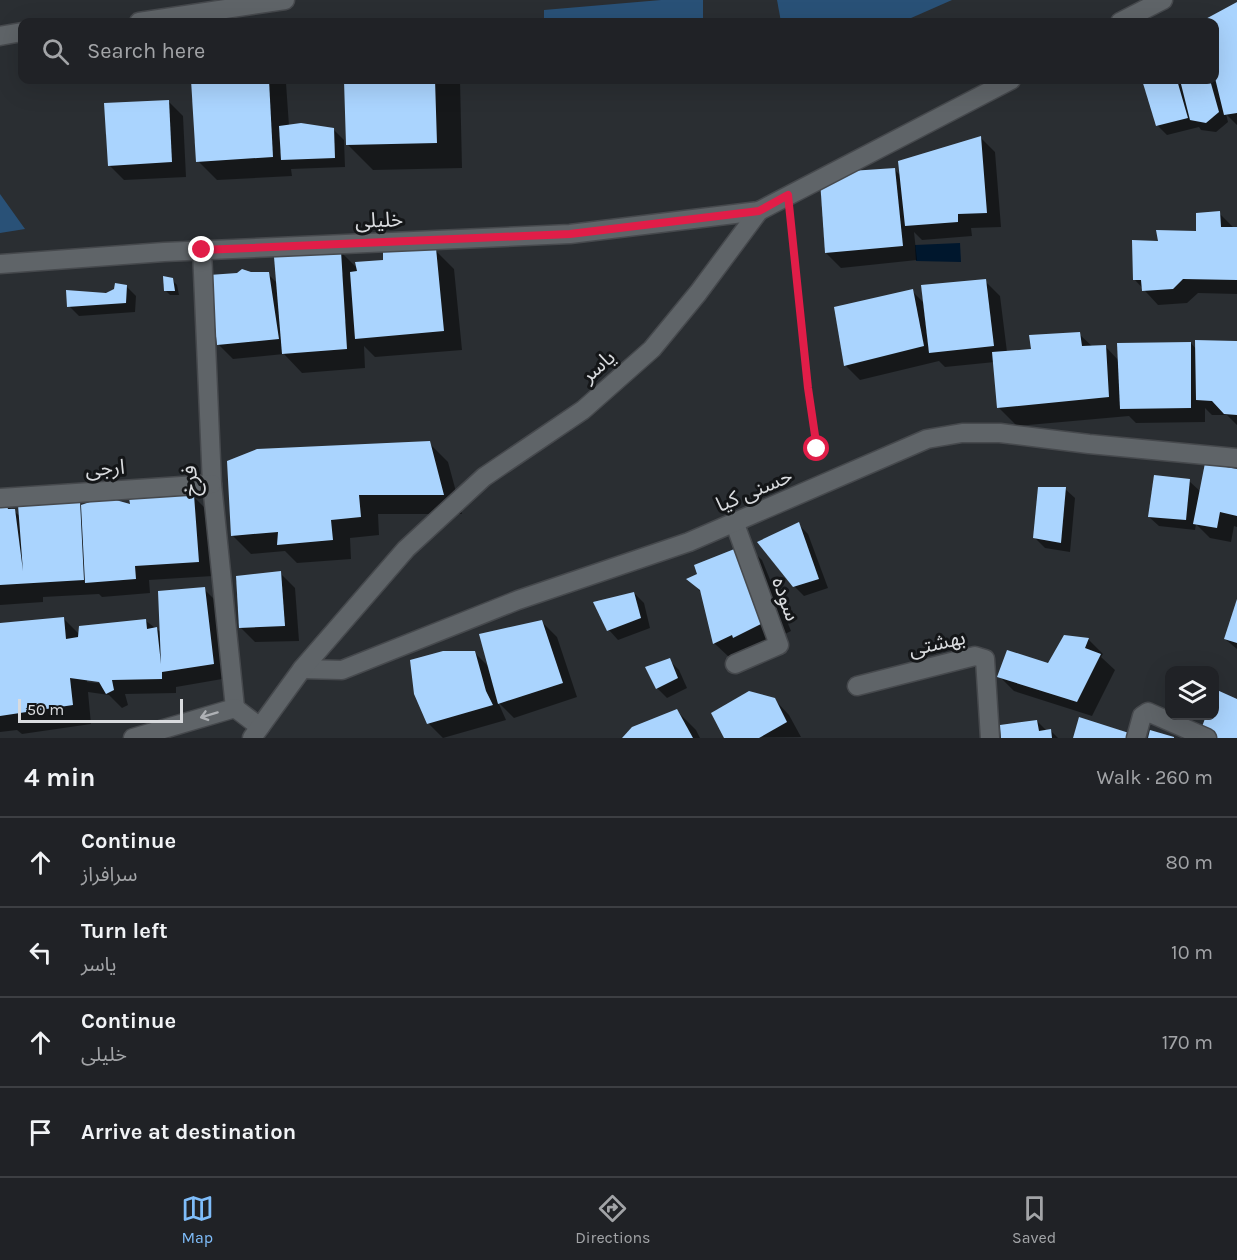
<!DOCTYPE html>
<html lang="en">
<head>
<meta charset="utf-8">
<style>
	body { margin:0; font-family:Karla,"Noto Sans Arabic",sans-serif; background:#282a2e; color:#f1f3f6 }
	.controls { position:absolute; right:18px; bottom:18px; display:grid; overflow:hidden; border-radius:12px; box-shadow:0 6px 24px #0002 }
	.controls button { width:54px; height:54px; display:grid; place-items:center; padding:0; border:0; border-bottom:2px solid #3d3f43; background:#202226; color:#f1f3f6; font:30px sans-serif }
	.scale { position:absolute; left:18px; bottom:15px; width:165px; box-sizing:border-box; padding-left:6px; border:3px solid #d9dbde; border-top:0; font-size:16px; line-height:21px; white-space:nowrap; color:#d9dbde; -webkit-text-stroke:4px #141618; paint-order:stroke }
	.stop { position:absolute; width:18px; height:18px; margin:-14px; border:4px solid #e11d48; border-radius:50%; background:#fff }
	.stop.end { background:#e11d48; border-color:#fff; box-shadow:0 2px 6px #0008 }
	.list { margin:0; padding:0; list-style:none }
	h2 { display:flex; justify-content:space-between; align-items:center; height:78px; margin:0; padding:0 24px; font-size:26px }
	h2 small { font-size:20px; font-weight:400; color:#a2a4a7 }
	.list li { display:grid; grid-template-columns:39px 1fr auto; gap:18px; align-items:center; box-sizing:border-box; height:90px; padding:0 24px; border-top:2px solid #3d3f43 }
	.list b { display:block; font-size:22px; white-space:nowrap }
	.list p { margin:0; font-size:20px; white-space:nowrap; color:#a2a4a7 }
	.list em { font-size:20px; font-style:normal; color:#a2a4a7 }
	.icon { flex:none; width:33px; height:33px; fill:none; stroke:currentColor; stroke-width:2; stroke-linecap:round; stroke-linejoin:round }
	.map { position:relative; flex:none; width:1237px; height:738px; overflow:hidden }
	.search { position:absolute; background:#202226; box-shadow:0 6px 24px #0002; left:18px; right:18px; top:18px; height:66px; display:flex; align-items:center; gap:15px; box-sizing:border-box; padding:0 21px; border-radius:12px; color:#a2a4a7; font-size:22px }
	.sheet { height:438px; background:#202226 }
	nav { display:flex; justify-content:space-around; align-items:center; box-sizing:border-box; height:84px; border-top:2px solid #3d3f43; background:#202226; font-size:16px; color:#a2a4a7 }
	nav a { display:grid; justify-items:center; gap:3px }
	nav .on { color:#7fbdfa }
	.map>svg:first-child { display:block }
	.green { fill:#295177 }
	.water { fill:#00172d }
	.shadow { fill:#0007; fill-rule:evenodd }
	.building { fill:#aad4fe }
	.lines { fill:none; stroke-linecap:round; stroke-linejoin:round }
	.minor-casing { stroke:#46494d; stroke-width:21 }
	.path { stroke:#66696d; stroke-width:4; stroke-dasharray:6 3; stroke-linecap:butt }
	.minor { stroke:#5f6468; stroke-width:18 }
	.oneway { stroke:#aeb1b5 }
	.route { stroke:#e11d48; stroke-width:8 }
	.labels { text-anchor:middle; stroke-width:6; stroke-linejoin:round; paint-order:stroke }
	.street-label { font-size:21px; fill:#d9dbde; stroke:#141618 }
</style>
</head>
<body>
<div class="map">
<svg width="1237" height="738" viewBox="0 0 1237 738">
	<rect width="100%" height="100%" fill="#2a2e32"/>
	<g class="green">
		<path d="M661,0H703V22H544V10Z"/>
		<path d="M777,0H952L902,22H781Z"/>
		<path d="M0,194L25,229L0,233Z"/>
	</g>
	<path class="water" d="M960,243L961,262L916,261L915,245Z"/>
	<g class="shadow">
		<path d="M1237,4V125L1226,114L1228,122L1216,132L1201,130L1199,127L1167,135L1157,125L1144,80H1214V22H1203Z"/>
		<path d="M193,80H283L286,83L289,126L334,130L344,140L345,167L291,169L292,176L217,180L198,161Z"/>
		<path d="M346,80H460L462,168L373,170L347,144Z"/>
		<path d="M168,101L183,116L186,177L124,180L109,165Z"/>
		<path d="M981,138L995,152L1001,227L971,228L972,236L922,240L914,232L917,260L841,268L826,253L894,169L901,176Z"/>
		<path d="M1219,213L1234,228L1237,229V294L1198,293L1187,303L1158,305L1135,280L1159,243L1198,232Z"/>
		<path d="M435,250L454,269L462,350L375,357L364,346L365,368L302,373L284,354L233,359L218,344L251,274H268L278,284L341,252L358,269L384,261Z"/>
		<path d="M172,280L177,285L179,295H170L165,290Z"/>
		<path d="M985,281L1000,296L1007,352L1032,350L1079,334L1093,347L1105,346L1119,361L1191,343L1197,350L1237,343V425L1227,415H1212L1205,408V422L1136,423L1129,416L1017,426L998,407L995,362L945,367L939,361L860,380L846,366L835,308L912,291L924,303Z"/>
		<path d="M126,286L136,296L135,312L79,316L69,306Z"/>
		<path d="M429,443L448,462L462,514H378L379,535L350,538L351,559L297,563L285,551L251,554L232,535Z"/>
		<path d="M1237,470V527L1234,526L1231,542L1210,538L1196,524L1195,530L1159,526L1149,517L1189,481L1201,492Z"/>
		<path d="M1065,489L1075,498L1070,552L1045,548L1035,538Z"/>
		<path d="M193,496L208,511L213,576L149,580L150,593L102,597L99,594L43,597V602L0,605V505H6L21,517L79,503L82,506H131Z"/>
		<path d="M798,524L808,534L828,588L804,596L794,586Z"/>
		<path d="M747,546L762,560L791,631L749,652L747,650L729,657L714,643L703,594L689,579Z"/>
		<path d="M280,573L295,588L299,641L255,642L240,627Z"/>
		<path d="M204,589L219,604L228,678L176,687V693L125,694L128,705L122,708L109,695L88,692L91,724L22,734L17,730L0,732V624L63,618L80,635L146,621L162,633ZM87,679L106,681V684L87,682Z"/>
		<path d="M634,593L644,603L650,628L618,640L609,630Z"/>
		<path d="M1237,603V649L1225,639Z"/>
		<path d="M542,622L557,637L577,697L514,718L498,702L506,720L443,738L429,724L416,694L474,652L489,667Z"/>
		<path d="M1088,639L1103,654L1101,657L1115,670L1092,716L1014,691L999,676L1049,665Z"/>
		<path d="M669,660L679,670L687,688L667,698L657,688Z"/>
		<path d="M774,699L789,715L801,737L725,738Z"/>
		<path d="M677,711L696,730L700,738H624Z"/>
		<path d="M1037,721L1047,731L1050,730L1058,738H1003Z"/>
	</g>
	<g class="building">
		<path d="M1237,2V113L1224,115L1214,74V22H1200Z"/>
		<path d="M191,80H269L273,157L196,162Z"/>
		<path d="M344,80H435L437,143L346,145Z"/>
		<path d="M1142,80H1177L1188,118L1156,126Z"/>
		<path d="M1180,80H1210L1219,112L1206,123L1190,120Z"/>
		<path d="M169,100L172,162L108,166L104,103Z"/>
		<path d="M301,123L334,128L335,158L281,160L279,126Z"/>
		<path d="M981,136L987,213L958,214V222L905,226L898,161Z"/>
		<path d="M895,168L903,246L825,253L820,180L836,172Z"/>
		<path d="M1220,211L1221,227H1237V280L1183,279L1173,289L1142,291L1141,280H1133L1132,240L1158,241L1156,230L1196,231V213Z"/>
		<path d="M436,248L444,331L355,339L350,272L357,271L355,262L383,260V252Z"/>
		<path d="M341,251L347,349L282,354L274,257Z"/>
		<path d="M242,269L251,272H269L279,339L217,345L209,275L237,273Z"/>
		<path d="M163,276L173,278L175,291H164Z"/>
		<path d="M986,279L994,346L929,353L921,285Z"/>
		<path d="M115,283L127,285L126,303L67,307L66,290L106,293L114,289Z"/>
		<path d="M913,289L924,346L844,366L834,307Z"/>
		<path d="M1080,332L1082,346L1106,345L1109,397L997,408L992,352L1031,349L1029,335Z"/>
		<path d="M1195,340L1237,341V415L1224,414L1212,401L1196,400Z"/>
		<path d="M1191,342V408L1120,409L1117,343Z"/>
		<path d="M430,441L444,495H359L361,517L331,520L333,540L277,545L278,532L231,536L227,461L257,449Z"/>
		<path d="M1205,463L1237,469V516L1220,512L1217,528L1193,524Z"/>
		<path d="M1154,475L1190,479L1186,520L1148,517Z"/>
		<path d="M1038,487H1066L1061,543L1033,538Z"/>
		<path d="M194,495L199,562L135,566L136,579L85,583L81,505L105,497L130,504L129,498Z"/>
		<path d="M80,501L84,580L0,585V504H6L8,509H15L23,571L18,505Z"/>
		<path d="M799,522L819,579L793,587L757,542Z"/>
		<path d="M747,544L777,616L733,638L732,635L713,644L700,590L686,579L697,574L694,565Z"/>
		<path d="M281,571L285,626L239,628L236,576Z"/>
		<path d="M205,587L214,664L162,672V679L112,680L114,690L106,694L99,682L70,678L73,705L0,716V623L64,617L66,639L78,637L79,626L146,619L147,629L157,627L161,664L158,591Z"/>
		<path d="M634,592L641,618L607,631L593,602Z"/>
		<path d="M1237,599V643L1224,639Z"/>
		<path d="M542,620L563,683L498,704L479,634Z"/>
		<path d="M1064,635L1089,638L1085,648L1101,654L1077,702L997,677L1007,650L1048,663Z"/>
		<path d="M443,651H475L486,691L493,705L427,724L414,694L410,660Z"/>
		<path d="M670,658L678,678L656,689L645,667Z"/>
		<path d="M1217,690L1237,699V738H1216L1200,732L1206,716H1214V696Z"/>
		<path d="M749,691L775,698L787,722L759,738H724L711,713Z"/>
		<path d="M677,709L693,738H622L632,727Z"/>
		<path d="M1079,717L1129,733L1128,738H1073Z"/>
		<path d="M1037,720L1039,731L1051,729L1052,738H1001L1000,725Z"/>
		<path d="M1150,730L1174,737V738H1148Z"/>
	</g>
	<g class="lines">
		<defs>
			<g id="minor">
				<path d="M139,22L285,0"/>
				<path d="M1120,22L1163,0"/>
				<path d="M0,36L22,32"/>
				<path d="M202,250L212,484L235,708"/>
				<path d="M0,264L164,252L570,234L759,211"/>
				<path d="M0,498L212,484"/>
				<path d="M735,524L779,645L735,664"/>
				<path d="M302,669L342,670L518,600L689,542L927,439L962,433H1000L1089,444L1237,458"/>
				<path d="M857,686L975,656L985,659L990,738"/>
				<path d="M133,738L235,708L260,727"/>
				<path d="M252,738L302,669L406,549L484,477L583,410L652,349L698,293L759,211L1011,80"/>
				<path d="M1136,738L1142,716L1148,712L1207,738"/>
			</g>
		</defs>
		<use href="#minor" class="minor-casing"/>
		<path class="path" d="M791,217L808,388L817,449"/>
		<use href="#minor" class="minor"/>
	</g>
	<defs><path id="oneway-shaft" d="M-6 0H5M1.5-3L5.5 0L1.5 3" fill="none" stroke-width="1.6" stroke-linecap="round" stroke-linejoin="round" transform="scale(1.5)"/></defs>
	<use class="oneway" href="#oneway-shaft" transform="translate(209 715) rotate(163)"/>
	<g class="lines">
		<path class="route" d="M202,250L570,234L759,211L788,195L808,388L817,449"/>
	</g>
	<g class="labels">
		<g class="street-label">
			<text transform="translate(379 220) rotate(-2)" y="7">خلیلی</text>
			<text transform="translate(598 366) rotate(-41)" y="7">یاسر</text>
			<text transform="translate(105 468) rotate(-4)" y="7">ارجی</text>
			<text transform="translate(190 481) rotate(-94)" y="7">فرخ</text>
			<text transform="translate(754 490) rotate(-23)" y="7">حسنی کیا</text>
			<text transform="translate(786 599) rotate(70)" y="7">سوده</text>
			<text transform="translate(937 643) rotate(-13)" y="7">بهشتی</text>
		</g>
	</g>
</svg>
<div class="controls">
<button><svg class="icon" aria-label="layers" viewBox="0 0 24 24"><path d="M12 4l9 5-9 5-9-5zM3 14l9 5 9-5"/></svg></button>
</div>
<div class="scale">50 m</div>
<div class="stop" style="left:817px;top:449px"></div>
<div class="stop end" style="left:202px;top:250px"></div>
<div class="search"><svg class="icon" aria-label="search" viewBox="0 0 24 24"><circle cx="10" cy="10" r="6"/><path d="M15 15l6 6"/></svg>Search here</div>
</div>
<section class="sheet">
<h2>4 min<small>Walk · 260 m</small></h2>
<ul class="list">
<li><svg class="icon" aria-label="ahead" viewBox="0 0 24 24"><path d="M12 20V5M6 11l6-6 6 6"/></svg><div><b>Continue</b><p>سرافراز</p></div><em>80 m</em></li>
<li><svg class="icon" aria-label="left" viewBox="0 0 24 24"><path d="M17 20v-9H6M10 6l-5 5 5 5"/></svg><div><b>Turn left</b><p>یاسر</p></div><em>10 m</em></li>
<li><svg class="icon" aria-label="ahead" viewBox="0 0 24 24"><path d="M12 20V5M6 11l6-6 6 6"/></svg><div><b>Continue</b><p>خلیلی</p></div><em>170 m</em></li>
<li><svg class="icon" aria-label="arrive" viewBox="0 0 24 24"><path d="M6 21V4h12l-3 4 3 4H6"/></svg><div><b>Arrive at destination</b></div></li>
</ul>
</section>
<nav>
<a class="on"><svg class="icon" aria-label="map" viewBox="0 0 24 24"><path d="M3 6l6-2 6 2 6-2v14l-6 2-6-2-6 2zM9 4v14M15 6v14"/></svg>Map</a>
<a><svg class="icon" aria-label="directions" viewBox="0 0 24 24"><path d="M12 3l9 9-9 9-9-9zM9 14v-3h6M13 9l2 2-2 2"/></svg>Directions</a>
<a><svg class="icon" aria-label="saved" viewBox="0 0 24 24"><path d="M7 4h10v16l-5-4-5 4z"/></svg>Saved</a>
</nav>
</body>
</html>
